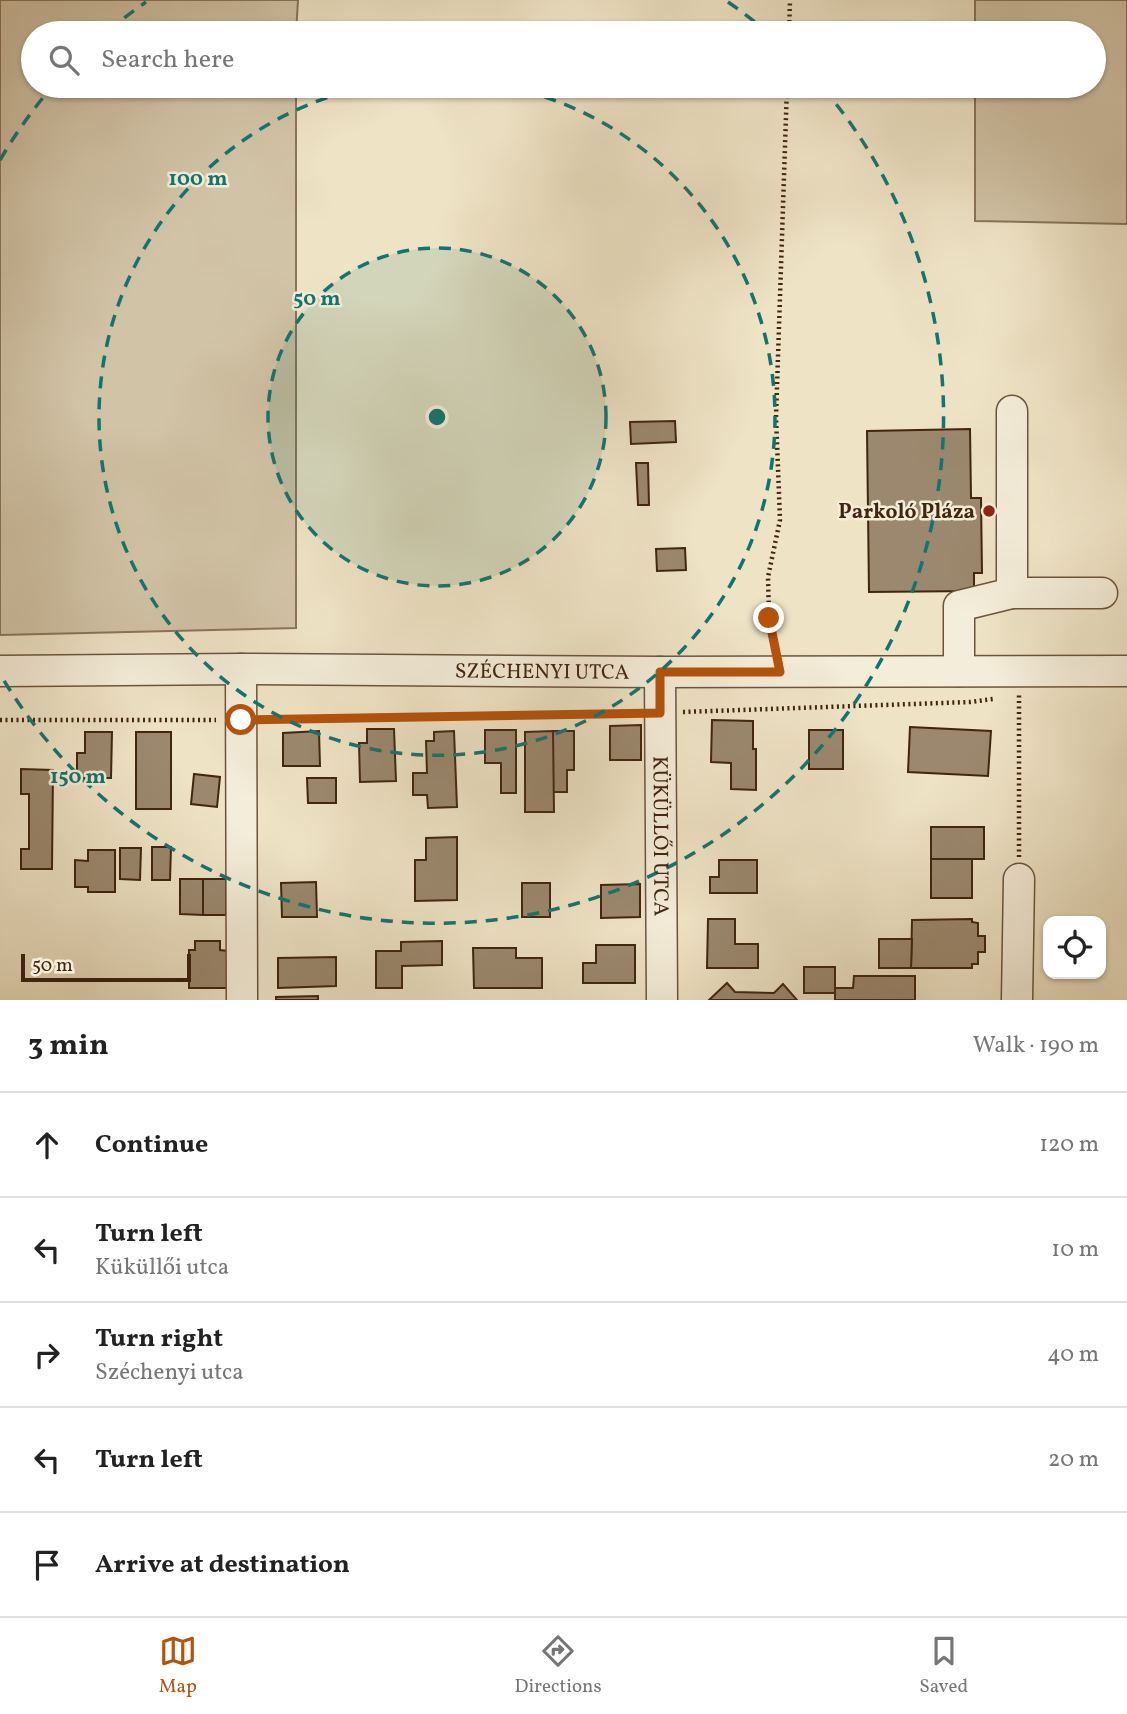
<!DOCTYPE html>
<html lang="en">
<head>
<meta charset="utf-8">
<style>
	body { margin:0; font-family:Vollkorn,serif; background:#f2f2f2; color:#222 }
	.controls { position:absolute; right:21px; bottom:21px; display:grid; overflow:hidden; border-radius:14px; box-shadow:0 2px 5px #0004 }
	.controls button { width:63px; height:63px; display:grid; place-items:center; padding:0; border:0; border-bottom:2px solid #e0e0e0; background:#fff; color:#222; font:35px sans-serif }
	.scale { position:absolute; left:21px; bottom:18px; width:170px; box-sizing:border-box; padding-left:7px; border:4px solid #41250f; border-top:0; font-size:19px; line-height:24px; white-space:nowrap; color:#41250f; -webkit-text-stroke:5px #f4edd9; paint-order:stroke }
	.stop { position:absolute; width:21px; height:21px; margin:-16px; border:5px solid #b45309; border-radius:50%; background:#fff }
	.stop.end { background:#b45309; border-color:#fff; box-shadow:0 2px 7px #0008 }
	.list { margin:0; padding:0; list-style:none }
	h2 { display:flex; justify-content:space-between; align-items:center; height:91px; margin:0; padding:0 28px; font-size:30px }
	h2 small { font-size:23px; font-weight:400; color:#767676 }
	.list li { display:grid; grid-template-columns:46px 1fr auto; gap:21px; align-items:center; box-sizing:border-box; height:105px; padding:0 28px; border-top:2px solid #e0e0e0 }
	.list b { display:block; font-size:26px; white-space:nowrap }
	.list p { margin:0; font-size:23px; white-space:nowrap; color:#767676 }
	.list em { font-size:23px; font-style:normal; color:#767676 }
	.icon { flex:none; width:38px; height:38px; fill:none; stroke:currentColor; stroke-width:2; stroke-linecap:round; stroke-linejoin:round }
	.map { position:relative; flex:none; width:1127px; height:1000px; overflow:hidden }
	.search { position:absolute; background:#fff; box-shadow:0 2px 5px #0004; left:21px; right:21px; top:21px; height:77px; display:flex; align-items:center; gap:18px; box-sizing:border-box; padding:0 24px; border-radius:38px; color:#767676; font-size:26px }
	.sheet { height:616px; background:#fff }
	nav { display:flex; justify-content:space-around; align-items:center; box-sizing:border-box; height:98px; border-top:2px solid #e0e0e0; background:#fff; font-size:19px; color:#767676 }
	nav a { display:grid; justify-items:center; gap:4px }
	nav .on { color:#b45309 }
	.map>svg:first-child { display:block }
	.green { fill:#d1c3a6; stroke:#89745a; stroke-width:2 }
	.building { fill:#9b886e; stroke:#41250f; stroke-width:2 }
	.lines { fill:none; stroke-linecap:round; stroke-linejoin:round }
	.minor-casing { stroke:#6c543c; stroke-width:33 }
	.path { stroke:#41250f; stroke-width:4.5; stroke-dasharray:2 3.5; stroke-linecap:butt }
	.minor { stroke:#f4edd9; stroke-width:30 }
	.route { stroke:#b45309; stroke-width:9 }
	.ring { fill:none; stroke:#0f766e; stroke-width:3.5; stroke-dasharray:12 9 }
	.poi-dot { fill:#8f2418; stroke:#f4edd9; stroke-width:2.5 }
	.labels { text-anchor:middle; stroke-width:5; stroke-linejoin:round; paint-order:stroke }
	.poi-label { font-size:21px; font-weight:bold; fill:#41250f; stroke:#f4edd9; text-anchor:end }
	.street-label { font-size:21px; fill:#41250f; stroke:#f4edd9 }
	.centre { fill:#0f766e; stroke:#f4edd9; stroke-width:3.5 }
	.ring-label { font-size:21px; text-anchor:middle; font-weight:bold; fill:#0f766e; stroke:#f4edd9; stroke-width:5; stroke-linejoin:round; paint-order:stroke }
</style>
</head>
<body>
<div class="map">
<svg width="1127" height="1000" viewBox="0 0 1127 1000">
	<rect width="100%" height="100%" fill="#eee3c5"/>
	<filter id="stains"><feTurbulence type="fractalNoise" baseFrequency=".00286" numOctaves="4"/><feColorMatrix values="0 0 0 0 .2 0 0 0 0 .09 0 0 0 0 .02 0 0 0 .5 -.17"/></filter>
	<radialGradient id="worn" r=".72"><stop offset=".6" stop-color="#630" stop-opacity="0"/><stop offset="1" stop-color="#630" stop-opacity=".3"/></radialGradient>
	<g class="green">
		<path d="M0,0H298L296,33H33V86H296V628L0,635Z"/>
		<path d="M975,0H1127V224L975,221V86H1094V33H975Z"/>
	</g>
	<g class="building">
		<path d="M675,421L676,442L631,444L630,422Z"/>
		<path d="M970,429L971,498H981L982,573H974V591L869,592L867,431Z"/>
		<path d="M636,463H648L649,505H638Z"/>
		<path d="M685,548L686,570L657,571L656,549Z"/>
		<path d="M712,720L753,721V749H756V790L731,789V763L711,762Z"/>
		<path d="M641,725V760H610V726Z"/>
		<path d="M910,727L991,731L988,776L908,772Z"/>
		<path d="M367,729H394L396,781L360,782L359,743H367Z"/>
		<path d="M485,730H516V793H501V763H485Z"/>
		<rect x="809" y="730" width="34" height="39"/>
		<path d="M319,731L320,766H283V733Z"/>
		<path d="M454,731L457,807L428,808L427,795H413V773H427L426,741H434V732Z"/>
		<path d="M553,731H574V770H567V792H553Z"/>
		<path d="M553,731L554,812H525V732Z"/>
		<path d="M85,732H112L111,778H77V753H85Z"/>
		<rect x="136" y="732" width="35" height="77"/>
		<path d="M21,769L53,770L52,869H21V849H29V794H21Z"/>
		<path d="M194,774L220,777L217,807L191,804Z"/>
		<path d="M307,778H336V803H308Z"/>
		<rect x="931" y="827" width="53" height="32"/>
		<path d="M457,837V900L415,901V860H426V838Z"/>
		<path d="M152,847H171L170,880H152Z"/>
		<path d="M120,848H141L140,880L120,879Z"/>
		<path d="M88,850H115V892H88V887H75V860L88,861Z"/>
		<rect x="931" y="859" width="41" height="39"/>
		<path d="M719,860H757V893H710V877H719Z"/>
		<path d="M180,879H203V915L180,914Z"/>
		<rect x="203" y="879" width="23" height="36"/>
		<path d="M316,882L317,917H282L281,883Z"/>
		<rect x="522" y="883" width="28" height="34"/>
		<path d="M640,884V917L601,918V885Z"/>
		<path d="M708,919H735V944H758V968H707Z"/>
		<path d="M972,919V922L978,923V936H985V952H978V964H972V968H911L912,920Z"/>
		<path d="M879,939H912L911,968H879Z"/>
		<path d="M195,941H220V950L228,951V988H189V950H195Z"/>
		<path d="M442,941V965L402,966V988H376V951H401V942Z"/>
		<path d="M596,945H635V983H583V963H596Z"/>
		<path d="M473,948H516V958H542V988H474Z"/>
		<path d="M336,957V986L278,988V958Z"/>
		<rect x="804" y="967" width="31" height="26"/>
		<path d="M854,976H915V1000H835V988H853Z"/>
		<path d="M727,983L735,992L774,993L783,984L797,1000H709Z"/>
		<path d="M318,996V1000H276V997Z"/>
	</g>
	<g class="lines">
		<defs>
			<g id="minor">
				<path d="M1012,593H1102"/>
				<path d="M241,669L242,1000"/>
				<path id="s1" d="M0,671L241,669L660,672L1127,671"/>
				<path d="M959,671V606L1012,593V411"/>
				<path id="s2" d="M660,672L662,1000"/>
				<path d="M1017,1000L1019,879"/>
			</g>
		</defs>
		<use href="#minor" class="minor-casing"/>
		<g class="path">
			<path d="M789,33L790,0"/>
			<path d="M775,646L769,618L768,577L780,520L776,417L787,86"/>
			<path d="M683,712L970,702L993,699"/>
			<path d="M267,719L636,713"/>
			<path d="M0,720H216"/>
			<path d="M1019,857V694"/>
		</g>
		<use href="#minor" class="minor"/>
	</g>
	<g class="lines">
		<path class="route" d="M241,720L660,713V672H780L769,618"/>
	</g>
	<circle cx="437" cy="417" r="169" fill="#0f766e" fill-opacity=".12"/>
	<g class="ring">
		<circle cx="437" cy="417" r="169"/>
		<path d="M504 86A338 338 0 1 1 370 86"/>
		<path d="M0 160A507 507 0 0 1 51 88M108 31A507 507 0 0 1 146 2M728 2A507 507 0 0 1 766 31M823 88A507 507 0 1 1 0 674"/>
	</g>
	<circle class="poi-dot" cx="989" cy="511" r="7"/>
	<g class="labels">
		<g class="poi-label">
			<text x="975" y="518">Parkoló Pláza</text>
		</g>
		<g class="street-label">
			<text dy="7" stroke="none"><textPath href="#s1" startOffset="542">SZÉCHENYI UTCA</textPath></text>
			<text dy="7" stroke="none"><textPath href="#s2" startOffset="164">KÜKÜLLŐI UTCA</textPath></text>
		</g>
	</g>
	<circle cx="437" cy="417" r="10" class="centre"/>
	<g class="ring-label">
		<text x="198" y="185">100 m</text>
		<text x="317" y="305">50 m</text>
		<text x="78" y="783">150 m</text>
	</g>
	<rect width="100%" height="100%" filter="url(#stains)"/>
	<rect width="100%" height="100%" fill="url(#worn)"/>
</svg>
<div class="controls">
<button><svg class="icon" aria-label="locate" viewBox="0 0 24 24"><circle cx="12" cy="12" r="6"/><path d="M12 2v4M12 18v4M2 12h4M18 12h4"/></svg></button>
</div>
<div class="scale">50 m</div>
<div class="stop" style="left:241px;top:720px"></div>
<div class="stop end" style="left:769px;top:618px"></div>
<div class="search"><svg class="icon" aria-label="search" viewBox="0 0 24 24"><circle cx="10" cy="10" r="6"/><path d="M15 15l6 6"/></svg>Search here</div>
</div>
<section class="sheet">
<h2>3 min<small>Walk · 190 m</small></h2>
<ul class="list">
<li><svg class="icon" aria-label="ahead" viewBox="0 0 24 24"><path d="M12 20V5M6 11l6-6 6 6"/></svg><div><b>Continue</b></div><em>120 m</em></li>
<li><svg class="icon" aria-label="left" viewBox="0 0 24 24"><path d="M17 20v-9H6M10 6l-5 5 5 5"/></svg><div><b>Turn left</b><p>Küküllői utca</p></div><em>10 m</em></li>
<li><svg class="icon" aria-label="right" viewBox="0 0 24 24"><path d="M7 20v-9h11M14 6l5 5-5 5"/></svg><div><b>Turn right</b><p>Széchenyi utca</p></div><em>40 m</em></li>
<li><svg class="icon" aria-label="left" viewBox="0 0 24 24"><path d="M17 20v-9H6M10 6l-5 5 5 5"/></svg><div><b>Turn left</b></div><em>20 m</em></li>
<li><svg class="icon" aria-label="arrive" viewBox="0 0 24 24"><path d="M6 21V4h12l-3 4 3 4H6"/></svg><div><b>Arrive at destination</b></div></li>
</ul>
</section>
<nav>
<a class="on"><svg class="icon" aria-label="map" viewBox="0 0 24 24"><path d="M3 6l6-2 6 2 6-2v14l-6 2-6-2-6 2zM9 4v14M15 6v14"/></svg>Map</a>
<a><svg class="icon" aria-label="directions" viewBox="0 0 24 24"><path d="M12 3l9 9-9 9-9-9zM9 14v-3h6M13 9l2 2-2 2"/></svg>Directions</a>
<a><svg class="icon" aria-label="saved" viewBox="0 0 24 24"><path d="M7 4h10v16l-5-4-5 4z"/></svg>Saved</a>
</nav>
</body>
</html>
